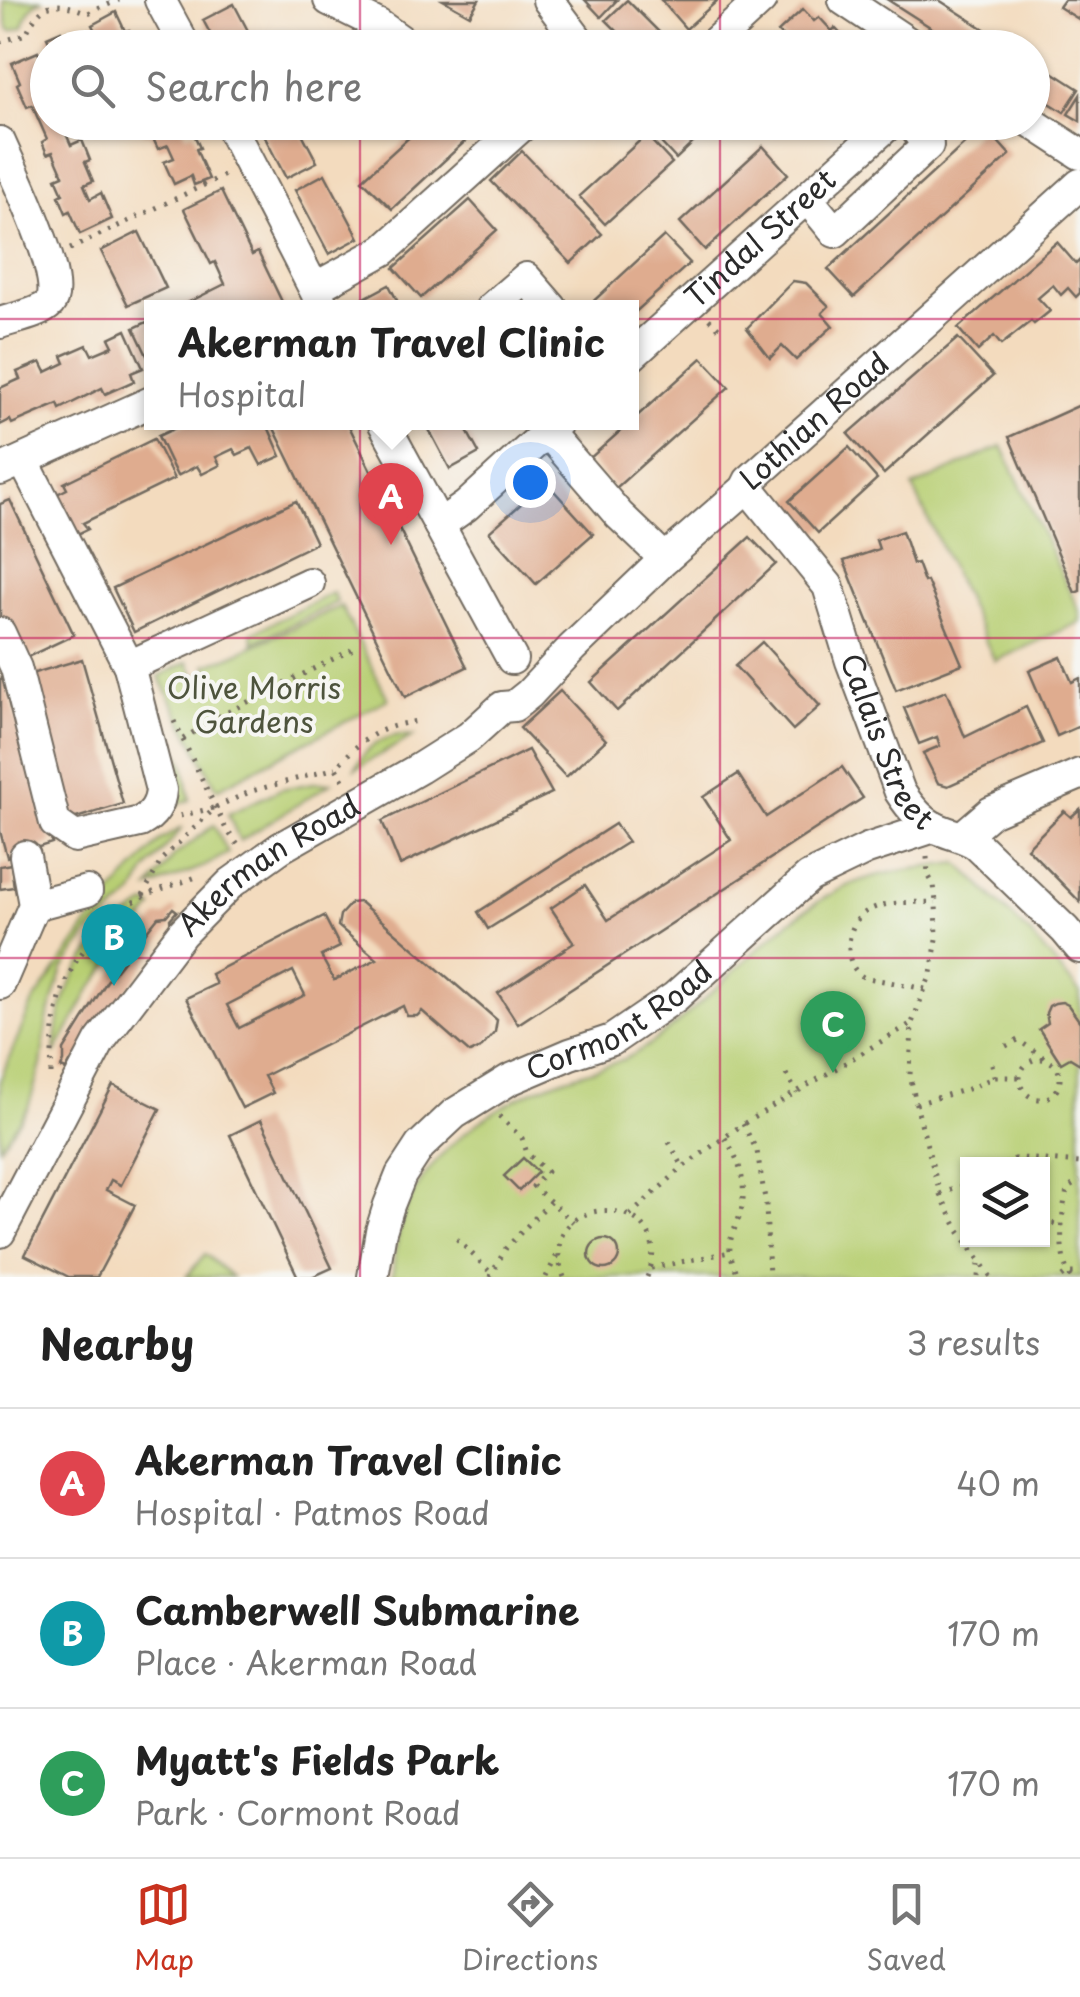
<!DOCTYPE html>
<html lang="en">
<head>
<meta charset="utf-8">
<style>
	body { margin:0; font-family:"Playpen Sans",sans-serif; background:#f2f2f2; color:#222 }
	.controls { position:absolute; right:30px; bottom:30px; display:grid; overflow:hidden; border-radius:0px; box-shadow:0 2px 8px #0004 }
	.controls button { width:90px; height:90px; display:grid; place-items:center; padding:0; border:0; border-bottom:2px solid #e0e0e0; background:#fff; color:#222; font:50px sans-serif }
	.you { position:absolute; left:530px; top:482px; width:35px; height:35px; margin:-25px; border:8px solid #fff; border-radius:50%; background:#1a73e8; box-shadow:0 0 0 15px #1a73e833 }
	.badge { display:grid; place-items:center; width:65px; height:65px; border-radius:50%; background:#c8321e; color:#fff; font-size:32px; font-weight:700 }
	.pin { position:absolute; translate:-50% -82px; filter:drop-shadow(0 2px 5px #0008) }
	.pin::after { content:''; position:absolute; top:52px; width:35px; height:30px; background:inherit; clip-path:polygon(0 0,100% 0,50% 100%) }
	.popup { position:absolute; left:144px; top:300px; width:495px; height:130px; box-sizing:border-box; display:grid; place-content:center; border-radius:0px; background:#fff; filter:drop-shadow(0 2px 8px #0005); font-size:32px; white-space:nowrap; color:#767676 }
	.popup b { font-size:38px; color:#222 }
	.popup::after { content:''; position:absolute; left:50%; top:100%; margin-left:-20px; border:20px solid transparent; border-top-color:#fff }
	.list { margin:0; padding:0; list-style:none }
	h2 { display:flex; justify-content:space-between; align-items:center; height:130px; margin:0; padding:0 40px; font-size:42px }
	h2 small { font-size:32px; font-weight:400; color:#767676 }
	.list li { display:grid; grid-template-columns:65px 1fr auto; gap:30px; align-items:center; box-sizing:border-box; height:150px; padding:0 40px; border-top:2px solid #e0e0e0 }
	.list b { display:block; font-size:38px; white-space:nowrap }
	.list p { margin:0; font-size:32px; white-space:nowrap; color:#767676 }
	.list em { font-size:32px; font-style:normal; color:#767676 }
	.icon { flex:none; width:55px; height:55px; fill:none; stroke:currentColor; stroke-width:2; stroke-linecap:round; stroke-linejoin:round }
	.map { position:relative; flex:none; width:1080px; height:1277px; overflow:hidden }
	.search { position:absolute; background:#fff; box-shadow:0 2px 8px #0004; left:30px; right:30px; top:30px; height:110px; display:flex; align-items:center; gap:25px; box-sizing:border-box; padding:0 35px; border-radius:55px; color:#767676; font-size:38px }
	.sheet { height:580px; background:#fff }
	nav { display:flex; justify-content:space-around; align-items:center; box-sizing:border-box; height:140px; border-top:2px solid #e0e0e0; background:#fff; font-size:28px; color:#767676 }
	nav a { display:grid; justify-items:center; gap:5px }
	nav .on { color:#c8321e }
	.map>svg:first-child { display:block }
	.green { fill:#b8cf73; stroke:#727d4f; stroke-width:2.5; fill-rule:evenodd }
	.building { fill:#dfac8f; fill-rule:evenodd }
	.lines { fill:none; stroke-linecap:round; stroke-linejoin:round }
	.minor-casing { stroke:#71695e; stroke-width:34 }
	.path { stroke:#71695e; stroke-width:5; stroke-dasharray:2.5 8; stroke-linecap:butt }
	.minor { stroke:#fff; stroke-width:30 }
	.grid { fill:none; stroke:#c2185b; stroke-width:2.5; stroke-opacity:0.55 }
	.labels { text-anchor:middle; stroke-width:8; stroke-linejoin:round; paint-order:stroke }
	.street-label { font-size:30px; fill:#2b2b2b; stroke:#f6f6f2 }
	.park-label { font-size:30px; fill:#4e543d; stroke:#f6f6f2 }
</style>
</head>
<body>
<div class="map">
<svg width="1080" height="1277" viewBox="0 0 1080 1277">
	<rect width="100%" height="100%" fill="#f6f6f2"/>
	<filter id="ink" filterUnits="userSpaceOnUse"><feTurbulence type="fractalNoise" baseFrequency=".01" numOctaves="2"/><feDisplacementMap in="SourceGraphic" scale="20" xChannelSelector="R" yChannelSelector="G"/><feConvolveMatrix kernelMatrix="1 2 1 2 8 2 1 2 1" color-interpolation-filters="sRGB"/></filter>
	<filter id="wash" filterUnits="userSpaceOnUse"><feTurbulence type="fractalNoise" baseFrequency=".0048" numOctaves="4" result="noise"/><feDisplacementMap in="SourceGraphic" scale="40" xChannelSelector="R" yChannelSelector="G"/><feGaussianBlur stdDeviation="2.25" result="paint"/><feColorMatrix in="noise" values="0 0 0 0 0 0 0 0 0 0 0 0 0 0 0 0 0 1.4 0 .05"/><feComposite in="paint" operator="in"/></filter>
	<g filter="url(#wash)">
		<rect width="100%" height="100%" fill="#f3dbbe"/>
		<g class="green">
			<path d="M3,0H44C30,4 27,14 23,27L11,31L8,29Z"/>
			<path d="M1002,446L1080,613V622L995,661L913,487Z"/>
			<path d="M333,593L337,602L253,643L252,633Z"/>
			<path d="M341,606L388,699L217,789L159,676L188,662L195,675L187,680L210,671L206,665L224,659Z"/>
			<path d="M145,686L184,765L190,800L168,807Z"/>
			<path d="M400,735L413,736L355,769C365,748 378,739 400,735Z"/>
			<path d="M312,783H331L240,841L228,814L281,789Z"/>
			<path d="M214,825L228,853L205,866L150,888L174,856Z"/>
			<path d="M183,827L147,870L133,895L89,933L63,969L47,1020L41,1065L28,1108L0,1147V1080L32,1004L102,905L161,840Z"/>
			<path d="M958,863L1031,935L1080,993V1277H392C395,1257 396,1236 403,1217C426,1153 490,1106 552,1083C583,1071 616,1067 644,1048C716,1000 774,916 854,883C887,870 923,868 958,863ZM968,1164H1042V1240H968Z"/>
			<path d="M147,904L153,908L90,990L55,1054C56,1041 57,1027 60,1014C72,964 105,931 147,904Z"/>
			<path d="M205,1254L232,1277H186Z"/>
		</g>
		<g id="blocks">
			<g class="building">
				<path d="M443,0H479L470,15Z"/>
				<path d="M585,0H617L601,17Z"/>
				<path d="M627,0L670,43L665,48H634L606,20Z"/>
				<path d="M661,0H718L686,29Z"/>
				<path d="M888,0H939L1014,48H963Z"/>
				<path d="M1064,0H1080V20L1059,7Z"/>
				<path d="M234,4L257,48H218L203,20Z"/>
				<path d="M803,9L814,21L819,17L832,31L835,28L849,43L853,39L860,48H798L794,43L791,45L778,32Z"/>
				<path d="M116,12L125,31L129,30L137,48H104L92,25Z"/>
				<path d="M61,31L64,39L82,32L84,39L93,35L97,48H52L47,37Z"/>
				<path d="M526,33L542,48H510Z"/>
				<path d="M38,52L48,75V122H78L64,129L71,145L82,140L90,160L85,162L93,181L84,185L90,199L101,193L112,219L80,234L70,211L66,213L59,196L63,194L56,178L63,175L53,152L47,154L42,142L47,139L32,105L27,107L17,84L20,82L12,63Z"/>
				<path d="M1032,59L1079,89L1064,112L1032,92Z"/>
				<path d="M1080,95V121L1068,114Z"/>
				<path d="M140,122H180L186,135L193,132L200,148L196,149L209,179L194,185L191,176L174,184L164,162L174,158L168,145L158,149L150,132L145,134Z"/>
				<path d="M257,122H296L317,162L286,178Z"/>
				<path d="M426,122H486L392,209L362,180Z"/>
				<path d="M661,122H715L676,159L651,132Z"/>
				<path d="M984,126L1010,155L854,297L828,269Z"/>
				<path d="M646,135L672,163L605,224L579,196Z"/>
				<path d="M763,146L788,174L705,250L680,222Z"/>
				<path d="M522,151L602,234L571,263L491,181Z"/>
				<path d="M325,174L359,238L329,254L295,190Z"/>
				<path d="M221,191L252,255L258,252L285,308H177L225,284L215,262L211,264L184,209Z"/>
				<path d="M470,200L497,230L421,298L394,268Z"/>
				<path d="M139,232L166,288L128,305L101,251Z"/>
				<path d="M664,236L690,263L631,316V308H586Z"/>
				<path d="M1057,242L1076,264L1080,260V293L1076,297L1068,288L1061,295L1053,285L1038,298L1050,311L1034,324L1031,321L1001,345L994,336L978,351L958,328Z"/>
				<path d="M793,281L806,283L829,306L822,313L833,326L796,360L782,346L770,358L747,328Z"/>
				<path d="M389,285L401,308H363L359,301Z"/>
				<path d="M151,320V364L134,328Z"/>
				<path d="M126,330L143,368L131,373L134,381L105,394L102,388L60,409L58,404L12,424L10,420L0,425V388L20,379L17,372L41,362L46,372L65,363L62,356L87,345L92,355L113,346L109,338Z"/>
				<path d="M958,338L993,376L884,474L848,434Z"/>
				<path d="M702,358L729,387L616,488L589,459Z"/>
				<path d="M1080,405V591L1075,593L1009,437Z"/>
				<path d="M188,422H266L281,456L261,465L252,448L237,455L233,449L216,457L220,465L202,474L197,466L177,476L158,436Z"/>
				<path d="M271,422H347L467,667L405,697Z"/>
				<path d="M425,422H462L479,453L450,469Z"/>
				<path d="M154,439L174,479L83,523L88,529L67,539L47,499L67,489L64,483Z"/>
				<path d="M849,447L877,479L818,533L789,501Z"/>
				<path d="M546,482L593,534L536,584L489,532Z"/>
				<path d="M10,500L74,635L21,660L0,616V504Z"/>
				<path d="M296,501L316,543L134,632L113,588Z"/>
				<path d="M902,531L913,564L917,563L924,582L927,581L962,664L896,690L844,561L879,549L876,540Z"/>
				<path d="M750,537L776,564L617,711L591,682Z"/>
				<path d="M762,642L820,706L793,730L735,666Z"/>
				<path d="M1061,657L1072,682L1080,678V726L1057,736L1029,671Z"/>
				<path d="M82,659L123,804L66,821L24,676Z"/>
				<path d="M4,678L52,843L7,857L0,831V679Z"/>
				<path d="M560,691L606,740L566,777L520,728Z"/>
				<path d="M946,691L965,737L1026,707L1043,743L948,786L938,783L923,753L940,746L937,737L919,744L904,708Z"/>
				<path d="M528,750L552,793L400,865L382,821Z"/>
				<path d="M842,767L863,798L518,1024L498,993L574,943L551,908L585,885L608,920L731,840L703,797L738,774L766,817Z"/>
				<path d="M1080,809V902L1027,848L1064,811L1071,817Z"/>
				<path d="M615,824L628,842L488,929L478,912Z"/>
				<path d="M11,864L14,887L0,889V866Z"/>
				<path d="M360,902L497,1020L495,1032L482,1047L470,1053L422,1011L417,1016H407L403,1006L264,1076L273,1093L242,1108L186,998L216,984L211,974L324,916L340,947L321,956L334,980L377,959L338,926L340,915L351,903ZM293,971L305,995L239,1028L227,1005Z"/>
				<path d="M173,908L177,911L170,919L171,927L80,1058L70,1063L66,1070L61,1068L64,1061V1050L107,981L158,917L166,916Z"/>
				<path d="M1062,1002L1068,1005L1080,1022V1064L1070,1058L1061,1063L1039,1029L1048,1023L1046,1013L1049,1006L1055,1003Z"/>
				<path d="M113,1085L160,1109L121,1185L111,1180L106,1190L135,1205L97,1277H69L25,1255Z"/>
				<path d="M261,1120L332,1268L312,1277H298L230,1135Z"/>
				<path d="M523,1158L538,1172L519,1191L504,1176Z"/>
				<circle cx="604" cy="1254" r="15"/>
			</g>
		</g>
	</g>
	<g filter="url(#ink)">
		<use href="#blocks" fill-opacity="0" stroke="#71695e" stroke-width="2.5"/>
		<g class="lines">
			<defs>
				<g id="minor">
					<path d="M160,0L186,48"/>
					<path d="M329,0L379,25L410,47"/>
					<path d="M548,0L584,48"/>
					<path d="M844,0L916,48"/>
					<path d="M709,48L761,0"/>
					<path d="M228,122L324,308"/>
					<path d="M1031,122L1080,154"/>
					<path d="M0,142C11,168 68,282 50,303C40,314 14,318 0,323"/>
					<path d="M807,198L835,232L928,145L910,122"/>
					<path d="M315,288L384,250L526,122"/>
					<path d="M491,308L526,278L552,308"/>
					<path id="s1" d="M631,356L891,122"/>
					<path d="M383,422L512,659"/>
					<path d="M557,443L619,515L665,559"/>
					<path d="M0,470L151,402"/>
					<path id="s2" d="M745,489L755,496L828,586L851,661L900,792C909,806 921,821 936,828C949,834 963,836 976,844L1065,930L1080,948"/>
					<path d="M439,525L466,506L558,422"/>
					<path d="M0,633L16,668L55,823L75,837L140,822C153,815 160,805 161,790L129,666L23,460"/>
					<path d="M129,666L309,583"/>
					<path d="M963,836L991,812L1080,774"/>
					<path d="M34,905L87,891"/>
					<path d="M0,984L34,905L25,856"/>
					<path id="s3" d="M0,1232L100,1041L182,933L231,883L280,848L420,768L469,737L502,707L514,706L529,694L572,648L665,559L745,489L749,481L1080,184"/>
					<path id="s4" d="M373,1277L381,1231L389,1205L401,1175L420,1146L454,1114L509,1080L570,1054L612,1040L675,997L809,877L867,849L934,827"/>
				</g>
			</defs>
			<use href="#minor" class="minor-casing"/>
			<g class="path">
				<path d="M0,42L26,34C42,0 54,0 88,13L119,0"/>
				<path d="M70,249L227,174"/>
				<path d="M709,319L724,333"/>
				<path d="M174,721L226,829L238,845"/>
				<path d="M183,739L214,719L355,648"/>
				<path d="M343,780L336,768C360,739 381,726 418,721"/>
				<path d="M180,816L213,808"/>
				<path d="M927,857L928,875L934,885L936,902L937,939L931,973L912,1023L910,1075L916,1104L940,1194L959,1231L991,1277"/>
				<path d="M143,895L162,859L216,807L252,791L336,768"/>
				<path d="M925,989L863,977C854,971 849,962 849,950C848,897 898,903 936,902"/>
				<path d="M1006,1046L1018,1040L1046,1059"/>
				<circle cx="1040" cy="1079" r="20"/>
				<path d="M992,1064L994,1077"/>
				<path d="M51,1074C53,1015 58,974 101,930C113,918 129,903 144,896C161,888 179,884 196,877"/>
				<path d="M786,1074L797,1093"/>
				<path d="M916,1104L971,1088L994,1077H1020"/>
				<path d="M499,1116L522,1138L527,1153L547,1172L533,1186L573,1222"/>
				<path d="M743,1124L757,1151L766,1205L769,1277"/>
				<path d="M725,1138C741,1162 748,1187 740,1215C737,1225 730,1236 730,1246C729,1256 736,1267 738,1277"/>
				<path d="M669,1142L683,1167"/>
				<path d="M1004,1164L1014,1159L1022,1158L1080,1163"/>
				<path d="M940,1194L968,1184"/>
				<path d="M630,1215L683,1167L743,1124L912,1023"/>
				<path d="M1042,1222L1063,1225"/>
				<path d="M457,1239L491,1273"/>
				<path d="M651,1268L730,1252"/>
				<path d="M490,1277L506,1248L550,1202"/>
				<path d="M546,1277L558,1253"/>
				<path d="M564,1277C529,1187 684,1190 647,1277"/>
				<path d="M978,1277L979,1264"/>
				<path d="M1062,1277L1067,1273H1080"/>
				<path d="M1071,1277C1057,1259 1061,1209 1068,1188L1080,1181"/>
			</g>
			<use href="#minor" class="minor"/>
		</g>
	</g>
	<path class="grid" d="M360,0V48M720,0V48M360,122V1277M720,122V1277M0,319H1080M0,638H1080M0,958H1080"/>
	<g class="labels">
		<g class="street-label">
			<text dy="10" stroke="none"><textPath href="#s1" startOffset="175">Tindal Street</textPath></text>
			<text dy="10" stroke="none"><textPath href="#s3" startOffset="1172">Lothian Road</textPath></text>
			<text dy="10" stroke="none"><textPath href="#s2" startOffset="295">Calais Street</textPath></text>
			<text dy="10" stroke="none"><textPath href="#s3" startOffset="462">Akerman Road</textPath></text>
			<text dy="10" stroke="none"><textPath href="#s4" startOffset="378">Cormont Road</textPath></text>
		</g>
		<g class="park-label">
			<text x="254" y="699">Olive Morris<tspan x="254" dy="34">Gardens</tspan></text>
		</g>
	</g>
</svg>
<div class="controls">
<button><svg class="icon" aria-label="layers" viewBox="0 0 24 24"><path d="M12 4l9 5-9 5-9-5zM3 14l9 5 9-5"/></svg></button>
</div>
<div class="you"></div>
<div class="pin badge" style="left:391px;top:545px;background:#e0444e">A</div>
<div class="popup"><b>Akerman Travel Clinic</b>Hospital</div>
<div class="pin badge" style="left:114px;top:986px;background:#0f9aa8">B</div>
<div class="pin badge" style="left:833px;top:1073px;background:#2e9e5b">C</div>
<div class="search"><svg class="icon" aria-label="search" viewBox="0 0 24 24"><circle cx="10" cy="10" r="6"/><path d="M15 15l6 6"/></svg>Search here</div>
</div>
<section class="sheet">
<h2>Nearby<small>3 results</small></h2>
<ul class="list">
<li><span class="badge" style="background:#e0444e">A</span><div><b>Akerman Travel Clinic</b><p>Hospital · Patmos Road</p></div><em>40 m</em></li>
<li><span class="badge" style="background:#0f9aa8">B</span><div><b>Camberwell Submarine</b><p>Place · Akerman Road</p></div><em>170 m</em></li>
<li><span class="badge" style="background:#2e9e5b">C</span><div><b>Myatt's Fields Park</b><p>Park · Cormont Road</p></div><em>170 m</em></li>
</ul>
</section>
<nav>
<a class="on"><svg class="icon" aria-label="map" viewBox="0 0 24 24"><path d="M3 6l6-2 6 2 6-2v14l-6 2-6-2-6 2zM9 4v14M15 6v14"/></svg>Map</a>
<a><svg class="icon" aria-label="directions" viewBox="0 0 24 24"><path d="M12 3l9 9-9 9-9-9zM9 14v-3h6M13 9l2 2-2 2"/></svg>Directions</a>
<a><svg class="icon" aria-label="saved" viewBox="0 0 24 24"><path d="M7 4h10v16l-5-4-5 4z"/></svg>Saved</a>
</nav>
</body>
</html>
